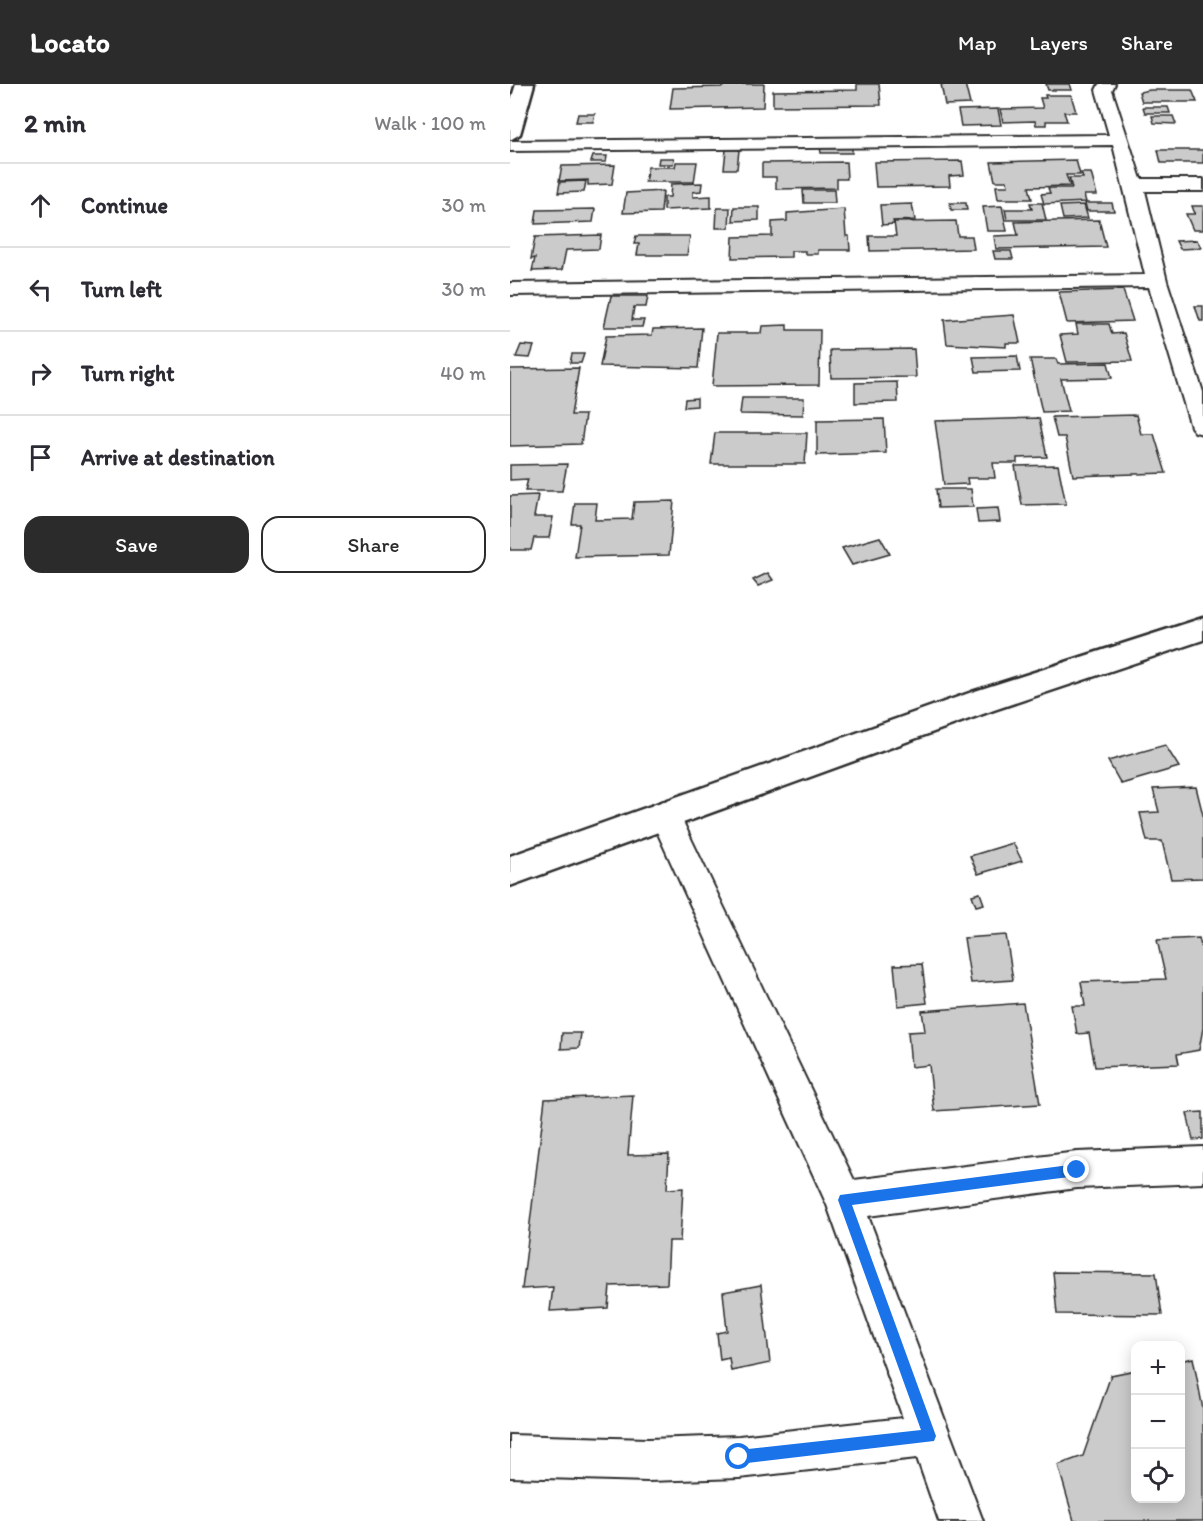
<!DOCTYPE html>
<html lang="en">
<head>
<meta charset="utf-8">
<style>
	body { margin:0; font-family:Itim,sans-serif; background:#f2f2f3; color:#2b2b33 }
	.controls { position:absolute; right:18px; bottom:18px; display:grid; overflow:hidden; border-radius:12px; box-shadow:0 3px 15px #0003 }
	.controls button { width:54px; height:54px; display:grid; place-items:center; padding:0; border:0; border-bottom:2px solid #e1e1e2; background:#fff; color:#2b2b33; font:30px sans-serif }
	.stop { position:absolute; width:18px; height:18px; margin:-14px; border:4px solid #1a73e8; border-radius:50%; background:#fff }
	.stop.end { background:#1a73e8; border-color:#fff; box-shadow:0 2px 6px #0008 }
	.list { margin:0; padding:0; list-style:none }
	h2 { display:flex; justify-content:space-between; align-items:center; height:78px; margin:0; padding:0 24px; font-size:26px }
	h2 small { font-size:20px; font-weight:400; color:#7c7c81 }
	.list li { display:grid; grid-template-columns:39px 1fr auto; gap:18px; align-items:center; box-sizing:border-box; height:84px; padding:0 24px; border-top:2px solid #e1e1e2 }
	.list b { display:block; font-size:22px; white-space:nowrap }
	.list em { font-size:20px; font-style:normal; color:#7c7c81 }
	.actions { display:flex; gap:12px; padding:18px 24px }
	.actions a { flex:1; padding:14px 0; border:2px solid #2b2b2b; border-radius:18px; text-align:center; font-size:21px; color:#2b2b2b }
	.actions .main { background:#2b2b2b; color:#fff }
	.icon { flex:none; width:33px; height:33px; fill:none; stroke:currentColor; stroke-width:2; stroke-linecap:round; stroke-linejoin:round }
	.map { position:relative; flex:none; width:693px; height:1437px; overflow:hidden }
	header { display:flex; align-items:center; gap:36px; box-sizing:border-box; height:84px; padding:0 30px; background:#2b2b2b; color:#fff }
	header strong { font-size:28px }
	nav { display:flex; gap:33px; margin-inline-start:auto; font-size:21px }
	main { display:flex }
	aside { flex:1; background:#fff }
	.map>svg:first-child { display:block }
	.building { fill:#cbcbcb; stroke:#2b2b2b; stroke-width:1.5 }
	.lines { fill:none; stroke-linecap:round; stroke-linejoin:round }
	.street-casing { stroke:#2b2b2b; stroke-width:4 }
	.secondary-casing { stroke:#2b2b2b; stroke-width:5 }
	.street { fill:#fff; fill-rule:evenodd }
	.secondary { fill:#fff; fill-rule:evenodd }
	.route { fill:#1a73e8 }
</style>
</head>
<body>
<header>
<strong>Locato</strong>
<nav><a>Map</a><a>Layers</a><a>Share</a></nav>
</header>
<main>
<aside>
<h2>2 min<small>Walk · 100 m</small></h2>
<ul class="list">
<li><svg class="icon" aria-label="ahead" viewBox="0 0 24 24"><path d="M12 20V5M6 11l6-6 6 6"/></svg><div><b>Continue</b></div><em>30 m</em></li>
<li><svg class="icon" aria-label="left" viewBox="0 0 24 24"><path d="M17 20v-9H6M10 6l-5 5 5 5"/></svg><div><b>Turn left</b></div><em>30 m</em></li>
<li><svg class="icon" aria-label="right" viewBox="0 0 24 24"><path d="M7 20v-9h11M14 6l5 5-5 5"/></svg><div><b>Turn right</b></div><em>40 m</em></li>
<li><svg class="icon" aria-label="arrive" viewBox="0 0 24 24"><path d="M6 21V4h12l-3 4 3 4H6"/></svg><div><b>Arrive at destination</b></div></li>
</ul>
<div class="actions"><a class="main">Save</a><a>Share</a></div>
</aside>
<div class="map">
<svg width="693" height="1437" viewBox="0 0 693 1437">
	<rect width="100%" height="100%" fill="#fff"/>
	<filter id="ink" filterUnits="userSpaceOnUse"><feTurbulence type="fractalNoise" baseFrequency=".0167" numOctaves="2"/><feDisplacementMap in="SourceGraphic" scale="12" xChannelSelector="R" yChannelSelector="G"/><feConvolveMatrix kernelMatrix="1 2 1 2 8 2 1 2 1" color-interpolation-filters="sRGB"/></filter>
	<g filter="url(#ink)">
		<g class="building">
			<path d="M213,0H254L253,23L160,25L163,4L213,3Z"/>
			<path d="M347,0H369L371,21L263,22V7L347,6Z"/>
			<path d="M431,0H455L460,20L435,21Z"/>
			<path d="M536,0H560L562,6H538Z"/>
			<path d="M640,6H682L687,18H632L629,8Z"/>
			<path d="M535,11H561L566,28H554L557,37H536V41H526L525,37L493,38L490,25L533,24L530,14H536Z"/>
			<path d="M633,23H658L660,29H635Z"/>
			<path d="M488,25L491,41L451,42L448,26Z"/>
			<path d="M68,30H85L83,38H66Z"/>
			<path d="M642,32H663L666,40L644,39Z"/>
			<path d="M342,62V69H311L310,63Z"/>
			<path d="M216,66H229L227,85H214Z"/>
			<path d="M648,66H693V79H651Z"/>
			<path d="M83,72H97L96,78H81Z"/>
			<path d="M149,74H164L163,80H148Z"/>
			<path d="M566,76L570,91H556L560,102L519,103L522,115H488L486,102H498L497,97H485L481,78Z"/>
			<path d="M452,77L454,91L439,92L440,102L366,103L364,78Z"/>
			<path d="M166,78H187L184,98H135L138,83H165Z"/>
			<path d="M336,78L337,95H327V104L266,105V93H252V79Z"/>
			<path d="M105,81L102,100L78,101V96L49,97L52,82Z"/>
			<path d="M571,89H581L587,111H574L576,118L534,120L531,110L540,109L538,104H562L559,94H573Z"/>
			<path d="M76,97L74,108L48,109L50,98Z"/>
			<path d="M192,99L191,107L183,108V113L201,112V124L154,126V113H160L161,100Z"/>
			<path d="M293,106H324L325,119H294Z"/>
			<path d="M153,107L151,128L113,129L116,109Z"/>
			<path d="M440,119H456L457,126H441Z"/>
			<path d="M520,119H532L536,136H497L495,125H522Z"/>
			<path d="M575,119H602L604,127H577Z"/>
			<path d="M402,120L405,136L383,137L384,140L372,141L370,121Z"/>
			<path d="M574,121L578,134L553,135L550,122Z"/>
			<path d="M492,122L497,147H477L473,123Z"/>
			<path d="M682,122H693V146H683L676,130H685Z"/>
			<path d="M224,123H249V136L223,137Z"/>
			<path d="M207,124H220L219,144H206Z"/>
			<path d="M85,125L83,138L25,140L27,126Z"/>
			<path d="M334,125L336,152H339L340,166H308V170H295V167H281V173L222,174L223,153L262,152V138L277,137V129Z"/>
			<path d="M589,136L596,163L486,165L484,152L508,151L505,138Z"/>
			<path d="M446,137L448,152H462L464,165L360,167L359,152H386L384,138Z"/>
			<path d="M91,151L89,165L56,166L52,186L22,187L25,174L21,175L25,153Z"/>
			<path d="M126,152H180L177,171H127L129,160H124Z"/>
			<path d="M687,156L691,164L670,165L666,157Z"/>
			<path d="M483,167H501L503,175H485Z"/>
			<path d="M613,206L623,237L557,239L549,208Z"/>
			<path d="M101,212H138L136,223H124L122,236H134L132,243H94Z"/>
			<path d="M685,222H693V237H690Z"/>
			<path d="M504,231L510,259H496V263L437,260L434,236Z"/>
			<path d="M566,240H599L602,250L614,249L622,277L557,278L550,251L568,250Z"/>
			<path d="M277,241V246H310L309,301L202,302L207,249H251L252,242Z"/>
			<path d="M192,244L188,284L90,282L96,252L142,251L143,245Z"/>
			<path d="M11,261L24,262L20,274L6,273Z"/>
			<path d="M404,265L406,293L321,294L320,266Z"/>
			<path d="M62,270H74L71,279H60Z"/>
			<path d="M507,272L510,287L466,288L463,273Z"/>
			<path d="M520,275H546L548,280L598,279L602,294L551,295L559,327L532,328Z"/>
			<path d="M69,284L61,331H75L71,360L0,362V285Z"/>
			<path d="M387,298L388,318L345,319V299Z"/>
			<path d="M187,314V322L174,323L175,315Z"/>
			<path d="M232,314H294L293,331L230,330Z"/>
			<path d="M626,331L631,350H644L656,389L563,392L555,353H547L542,333Z"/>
			<path d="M529,334L537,373L507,374V379H483L485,394H457L458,400L434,401L425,337Z"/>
			<path d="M374,335L376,369L307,371V336Z"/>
			<path d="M205,349H297L295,380H201Z"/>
			<path d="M57,380L52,407H15L18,395L0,396V381Z"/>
			<path d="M548,381L556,420L512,421L505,382Z"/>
			<path d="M426,405H461L463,423L428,424Z"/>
			<path d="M28,411L24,433H43L39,454H24L21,466H0V412Z"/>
			<path d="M164,417L159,471L65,473L70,440H62L65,419H87L85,436L122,435L124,418Z"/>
			<path d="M488,424L490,438L468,439L466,425Z"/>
			<path d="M370,453L380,470L342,481L332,464Z"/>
			<path d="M258,489L263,496L248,502L243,496Z"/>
			<path d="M655,661L669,683L611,700L598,677Z"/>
			<path d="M686,703L693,731V794L661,795L652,757H637L630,729L649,728L643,705Z"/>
			<path d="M503,759L512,777L468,790L460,772Z"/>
			<path d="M470,809L474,820L466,822L462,811Z"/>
			<path d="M496,851L503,896L461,899L454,854Z"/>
			<path d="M689,854L693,870V944L689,966L667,970L669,980L585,983L579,949L567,950L562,922H575L571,898L656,895L647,856Z"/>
			<path d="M412,880L417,919L388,922L384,881Z"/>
			<path d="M513,919L530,1020L424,1027L419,981L401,983L398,948L415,947L412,927Z"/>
			<path d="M52,949H71L69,964L51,965Z"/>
			<path d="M123,1011L118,1071L159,1070L157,1105L173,1104L170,1157H159L157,1200L100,1202L98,1224L40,1227L43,1203L12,1205L35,1015Z"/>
			<path d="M693,1028V1055L683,1056L677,1029Z"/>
			<path d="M543,1188L646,1189L652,1231L547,1230Z"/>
			<path d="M251,1201L260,1279L221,1287L219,1274L210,1276L207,1249L217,1247L213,1208Z"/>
			<path d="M683,1274L693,1325V1437H564L548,1381L573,1372L601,1291L626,1286V1414H670V1277Z"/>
		</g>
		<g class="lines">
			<defs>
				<g id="street">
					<path d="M589,0H605L602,6L631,95H693V107H635L657,197L693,308V350L685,348L681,343L639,203L0,211V199L635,191L603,61L0,67V57L599,51L586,6Z"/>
					<path d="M154,717L165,721L344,1096L567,1068L693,1063V1099L567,1104L358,1132L473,1437H429L407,1374L229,1394L138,1397L0,1393V1351L138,1355L229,1352L393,1334L317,1121L139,730L143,721Z"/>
				</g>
				<g id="secondary">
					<path d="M6,0H24L10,50L0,56V19Z"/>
					<path d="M693,534V556L484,626L0,802V772L462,608Z"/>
				</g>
			</defs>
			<use href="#street" class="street-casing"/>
			<use href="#secondary" class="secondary-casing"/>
			<use href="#street" class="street"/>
			<use href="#secondary" class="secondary"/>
		</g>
	</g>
	<path class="route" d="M567,1080L573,1086L567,1092L342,1121L426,1352L424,1357L229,1380L224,1378L222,1373L229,1366L411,1346L328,1116L330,1111Z"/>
</svg>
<div class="controls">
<button>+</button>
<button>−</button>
<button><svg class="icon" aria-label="locate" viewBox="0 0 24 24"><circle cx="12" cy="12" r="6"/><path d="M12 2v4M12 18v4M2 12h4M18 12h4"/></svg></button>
</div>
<div class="stop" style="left:229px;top:1373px"></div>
<div class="stop end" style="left:567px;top:1086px"></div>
</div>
</main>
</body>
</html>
